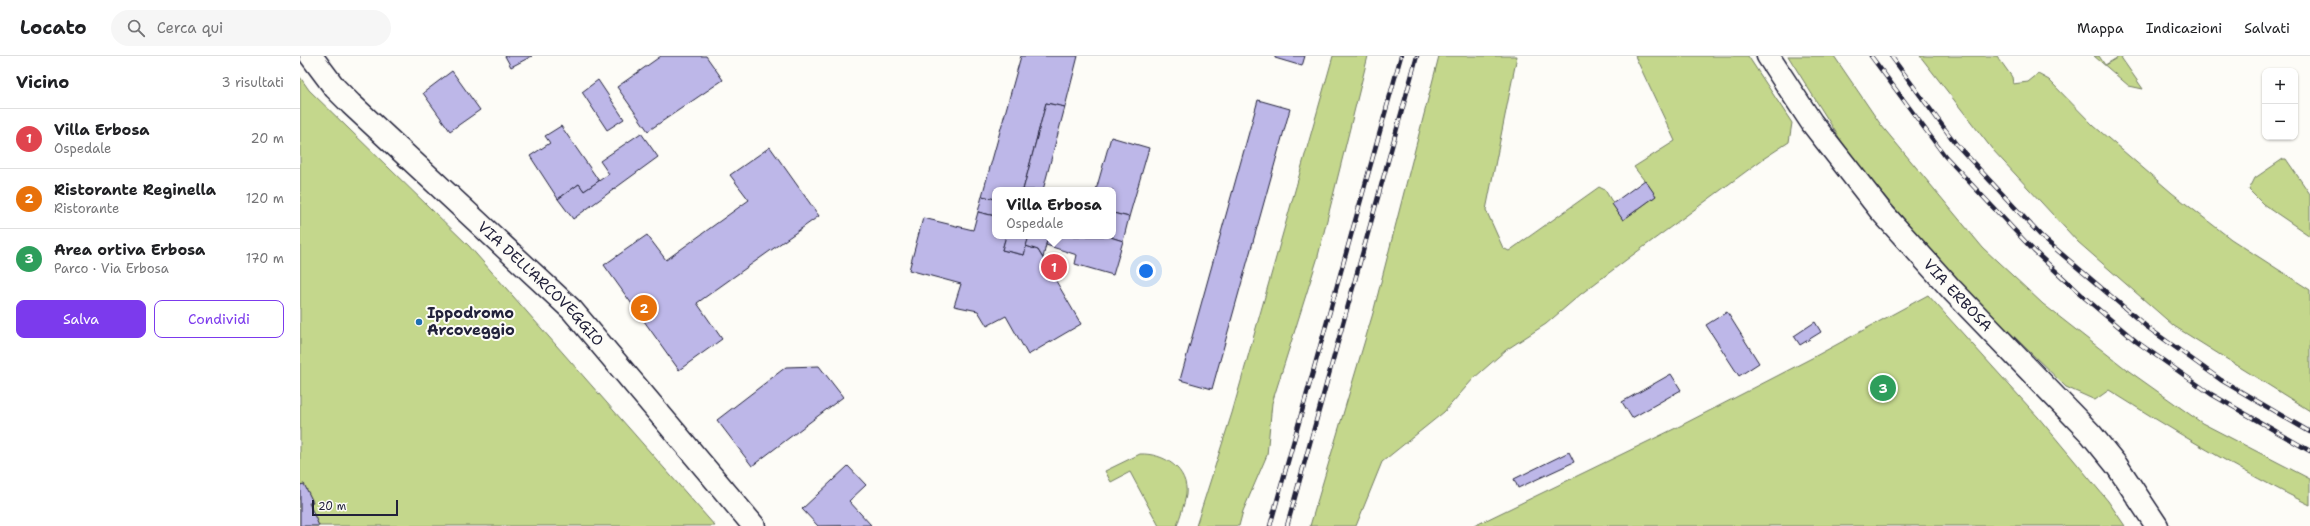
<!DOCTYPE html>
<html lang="it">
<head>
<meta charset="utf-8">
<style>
	body { margin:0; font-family:"Shantell Sans",sans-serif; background:#f6f6f6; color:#202124 }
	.controls { position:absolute; right:12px; top:12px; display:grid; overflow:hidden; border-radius:8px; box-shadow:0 1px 3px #0004 }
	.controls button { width:36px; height:36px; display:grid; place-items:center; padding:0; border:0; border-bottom:1px solid #e0e0e0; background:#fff; color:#202124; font:20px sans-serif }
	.scale { position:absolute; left:12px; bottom:10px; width:86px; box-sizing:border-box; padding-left:4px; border:2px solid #22223b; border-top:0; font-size:11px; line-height:14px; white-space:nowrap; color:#22223b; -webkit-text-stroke:3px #fdfcf7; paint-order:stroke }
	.you { position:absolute; left:846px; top:215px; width:14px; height:14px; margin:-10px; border:3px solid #fff; border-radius:50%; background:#1a73e8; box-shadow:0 0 0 6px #1a73e833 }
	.badge { display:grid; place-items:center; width:26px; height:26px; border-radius:50%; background:#7c3aed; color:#fff; font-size:13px; font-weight:700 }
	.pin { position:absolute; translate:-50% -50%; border:2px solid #fff; box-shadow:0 1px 4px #0006 }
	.popup { position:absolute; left:692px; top:131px; width:124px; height:52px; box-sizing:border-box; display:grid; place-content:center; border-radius:8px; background:#fff; filter:drop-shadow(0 1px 3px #0005); font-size:13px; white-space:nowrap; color:#757577 }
	.popup b { font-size:15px; color:#202124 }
	.popup::after { content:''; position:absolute; left:50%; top:100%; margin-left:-8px; border:8px solid transparent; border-top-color:#fff }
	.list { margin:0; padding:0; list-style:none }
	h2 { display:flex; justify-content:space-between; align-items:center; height:52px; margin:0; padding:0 16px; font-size:17px }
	h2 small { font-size:13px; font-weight:400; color:#757577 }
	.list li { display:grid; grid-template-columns:26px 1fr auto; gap:12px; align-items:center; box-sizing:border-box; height:60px; padding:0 16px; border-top:1px solid #e0e0e0 }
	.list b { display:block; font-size:15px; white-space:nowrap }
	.list p { margin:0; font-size:13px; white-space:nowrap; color:#757577 }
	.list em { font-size:13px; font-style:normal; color:#757577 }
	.actions { display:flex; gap:8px; padding:12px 16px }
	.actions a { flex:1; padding:9px 0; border:1px solid #7c3aed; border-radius:8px; text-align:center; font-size:14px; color:#7c3aed }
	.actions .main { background:#7c3aed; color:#fff }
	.icon { flex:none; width:22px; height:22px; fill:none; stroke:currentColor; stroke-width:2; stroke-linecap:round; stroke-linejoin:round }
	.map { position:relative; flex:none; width:2010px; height:470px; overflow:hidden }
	header { display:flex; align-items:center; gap:24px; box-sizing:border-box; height:56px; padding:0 20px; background:#fff; border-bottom:1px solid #e0e0e0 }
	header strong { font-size:19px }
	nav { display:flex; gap:22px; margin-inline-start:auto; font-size:14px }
	.search { width:280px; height:36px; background:#f6f6f6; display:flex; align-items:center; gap:10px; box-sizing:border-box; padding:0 14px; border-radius:22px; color:#757577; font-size:15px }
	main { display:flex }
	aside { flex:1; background:#fff }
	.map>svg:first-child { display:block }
	.green { fill:#c4d78c; stroke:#737c64 }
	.building { fill:#bdb7e8; stroke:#22223b }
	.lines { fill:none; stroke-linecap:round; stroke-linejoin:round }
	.minor-casing { stroke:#22223b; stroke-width:25 }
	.minor { stroke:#fdfcf7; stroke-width:22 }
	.rail-casing { stroke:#22223b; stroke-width:4.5 }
	.rail { stroke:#fdfcf7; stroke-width:3; stroke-dasharray:9; stroke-linecap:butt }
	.poi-dot { fill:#1f6fb2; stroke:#fdfcf7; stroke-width:1.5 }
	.labels { text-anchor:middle; stroke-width:4; stroke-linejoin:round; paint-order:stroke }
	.street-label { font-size:15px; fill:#22223b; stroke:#fdfcf7 }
	.poi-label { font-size:15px; font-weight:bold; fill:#22223b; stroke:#fdfcf7; text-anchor:start }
</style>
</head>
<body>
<header>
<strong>Locato</strong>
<div class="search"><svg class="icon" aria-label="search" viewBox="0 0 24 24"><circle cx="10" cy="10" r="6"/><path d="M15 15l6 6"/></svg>Cerca qui</div>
<nav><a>Mappa</a><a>Indicazioni</a><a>Salvati</a></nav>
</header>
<main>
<aside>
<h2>Vicino<small>3 risultati</small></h2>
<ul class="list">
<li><span class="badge" style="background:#e0444e">1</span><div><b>Villa Erbosa</b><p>Ospedale</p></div><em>20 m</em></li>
<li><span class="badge" style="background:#e8710a">2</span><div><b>Ristorante Reginella</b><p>Ristorante</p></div><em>120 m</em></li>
<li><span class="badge" style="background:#2e9e5b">3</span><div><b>Area ortiva Erbosa</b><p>Parco · Via Erbosa</p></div><em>170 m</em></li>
</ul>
<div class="actions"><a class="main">Salva</a><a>Condividi</a></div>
</aside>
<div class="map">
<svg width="2010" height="470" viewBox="0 0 2010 470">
	<rect width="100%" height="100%" fill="#fdfcf7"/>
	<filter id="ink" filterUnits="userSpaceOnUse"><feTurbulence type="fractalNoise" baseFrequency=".025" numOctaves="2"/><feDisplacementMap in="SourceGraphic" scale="8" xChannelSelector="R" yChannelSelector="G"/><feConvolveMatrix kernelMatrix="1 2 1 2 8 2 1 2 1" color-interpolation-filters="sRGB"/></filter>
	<g filter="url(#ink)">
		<g class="green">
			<path d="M1033,0H1068L1017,204L972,347L967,399L943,455L939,470H896L932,357Z"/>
			<path d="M1139,0H1217L1186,154L1203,192L1209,195L1299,131L1305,134L1323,164L1356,140L1334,111L1375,85L1335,0H1448L1492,67L1489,86L1463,103L1330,201L1281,238L1246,268L1206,294L1174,322L1144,356L1082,406L1056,470H1010L1073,257Z"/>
			<path d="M1488,0H1534L1581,69L1683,192L1743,248L1826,313L1902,367L2010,423V449C1940,415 1874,375 1809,334L1795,344L1766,331L1659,227L1552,102Z"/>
			<path d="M1620,0H1697L1712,21L1713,28L1728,26L1738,18L1749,24L1794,70L1872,137L1931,183L2010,234V355L1874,270L1778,186L1692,93Z"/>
			<path d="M1794,0H1799L1805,9L1820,0L1843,33L1829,30Z"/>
			<path d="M0,21L9,34L169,190L415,470H0Z"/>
			<path d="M1983,103H1986L2010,138V180L1963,148L1949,134L1955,122Z"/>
			<path d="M1628,239L1738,361L1808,445L1825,470H1174L1380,370L1512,302Z"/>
			<path d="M840,398C864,397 889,413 886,439C884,450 880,460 877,470H859L830,416L811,426L805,415Z"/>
		</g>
		<g class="building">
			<path d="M205,0H232L211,11Z"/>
			<path d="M361,0H406L423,24L348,75L317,31Z"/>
			<path d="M721,0H778L765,51L746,47L723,134H695V143L682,140Z"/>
			<path d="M975,0H1005L1002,10L975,2Z"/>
			<path d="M152,15L180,54L150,75L123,37Z"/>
			<path d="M298,24L324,63L307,74L282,36Z"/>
			<path d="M958,44L990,53L912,333L880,324Z"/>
			<path d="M746,47L765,51L743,134H723Z"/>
			<path d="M261,70L299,125L284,135L279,128L258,143L230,100L250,87L245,80Z"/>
			<path d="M341,77L358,101L273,163L258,143L279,128L284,135L309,118L300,105Z"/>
			<path d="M811,81L849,92L829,161L813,157V134H796Z"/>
			<path d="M470,91L519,160L397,247L422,283L379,314L304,209L347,179L366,204L449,144L430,119Z"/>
			<path d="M1345,124L1356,140L1323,164L1312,148Z"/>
			<path d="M682,140L695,143V160L678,156Z"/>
			<path d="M678,156L695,160V180H706L702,194L724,199L726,190L738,194L781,268L728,299L706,260L687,270L678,255L654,250L661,228L609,214L623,162L673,174Z"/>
			<path d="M813,157L829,161L823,185L807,180H813Z"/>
			<path d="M706,180H729L724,199L702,194Z"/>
			<path d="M729,180H748L743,202L738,194L726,190Z"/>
			<path d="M748,180H807L823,185L813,219L775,208L777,199L746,189Z"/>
			<path d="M1427,256L1459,307L1439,320L1406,269Z"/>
			<path d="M1515,266L1521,276L1500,289L1494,280Z"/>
			<path d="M519,310L543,341L452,410L417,364L486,311Z"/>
			<path d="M1371,318L1381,334L1332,362L1322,346Z"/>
			<path d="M1269,396L1274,406L1218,432L1214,423Z"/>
			<path d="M548,410L566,429L549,445L571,469L518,470L502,453Z"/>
			<path d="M4,428L13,446L9,447L19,470H0V429Z"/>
		</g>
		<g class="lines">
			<defs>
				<g id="minor">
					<path id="s1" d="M11,0L35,32L51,48L272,254L454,470"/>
					<path id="s2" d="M1468,0L1512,67L1580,154L1652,234L1791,378L1817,410L1857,470"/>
				</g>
			</defs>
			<use href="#minor" class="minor-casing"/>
			<use href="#minor" class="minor"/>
			<defs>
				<g id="rail">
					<path d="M1571,0L1645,100L1734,195L1785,242L1837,286L1911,338L2010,395"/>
					<path d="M1591,0L1656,88L1743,182L1847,271L1921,324L2010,376"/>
					<path d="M970,470L1101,0"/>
					<path d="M987,470L1117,0"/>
				</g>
			</defs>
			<use href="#rail" class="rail-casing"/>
			<use href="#rail" class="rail"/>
		</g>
	</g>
	<circle class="poi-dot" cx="119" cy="266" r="4"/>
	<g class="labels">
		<g class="street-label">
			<text dy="5" stroke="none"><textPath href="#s1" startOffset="324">VIA DELL'ARCOVEGGIO</textPath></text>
			<text dy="5" stroke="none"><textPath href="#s2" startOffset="306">VIA ERBOSA</textPath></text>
		</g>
		<g class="poi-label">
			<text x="127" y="262">Ippodromo<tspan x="127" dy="17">Arcoveggio</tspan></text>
		</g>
	</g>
</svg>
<div class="controls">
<button>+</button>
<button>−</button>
</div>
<div class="scale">20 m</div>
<div class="you"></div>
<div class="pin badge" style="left:754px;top:211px;background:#e0444e">1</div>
<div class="popup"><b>Villa Erbosa</b>Ospedale</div>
<div class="pin badge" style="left:344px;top:252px;background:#e8710a">2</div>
<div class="pin badge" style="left:1583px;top:332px;background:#2e9e5b">3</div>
</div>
</main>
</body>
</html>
